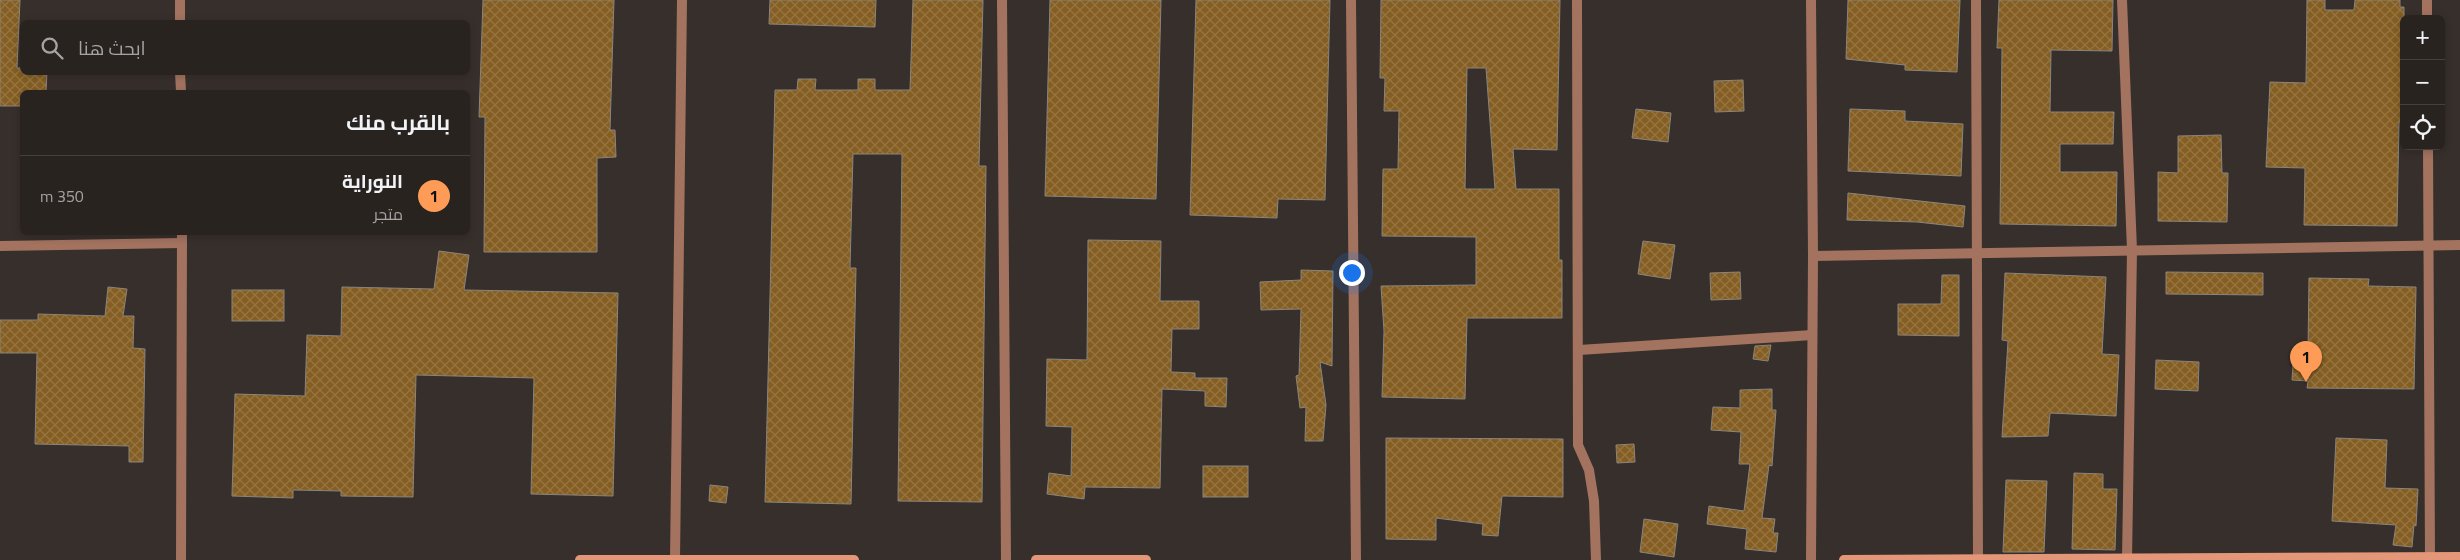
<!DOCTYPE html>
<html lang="ar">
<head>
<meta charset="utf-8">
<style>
	body { margin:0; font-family:"Titillium Web",Cairo,sans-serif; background:#352f2d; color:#f1f3f6; direction:rtl }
	.controls { position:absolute; right:15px; top:15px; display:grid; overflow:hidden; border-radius:8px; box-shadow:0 2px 8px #0003 }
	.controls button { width:45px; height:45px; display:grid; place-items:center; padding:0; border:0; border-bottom:1px solid #45403e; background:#292320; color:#f1f3f6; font:25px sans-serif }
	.you { position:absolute; left:1351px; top:272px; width:18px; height:18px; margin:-12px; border:4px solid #fff; border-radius:50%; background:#1a73e8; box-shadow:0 0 0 8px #1a73e833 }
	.badge { display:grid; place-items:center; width:32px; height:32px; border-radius:50%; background:#fe9c57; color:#111; font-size:16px; font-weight:700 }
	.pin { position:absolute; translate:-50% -41px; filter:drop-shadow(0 1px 2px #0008) }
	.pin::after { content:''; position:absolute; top:26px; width:18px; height:15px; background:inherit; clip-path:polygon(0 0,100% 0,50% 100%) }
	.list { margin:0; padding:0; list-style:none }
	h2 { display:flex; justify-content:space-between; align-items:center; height:65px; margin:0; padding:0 20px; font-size:21px }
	h2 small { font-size:16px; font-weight:400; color:#a5a4a5 }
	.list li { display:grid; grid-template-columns:32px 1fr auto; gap:15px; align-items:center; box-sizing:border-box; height:80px; padding:0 20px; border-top:1px solid #45403e }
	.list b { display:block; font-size:19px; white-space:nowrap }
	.list p { margin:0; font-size:16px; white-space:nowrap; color:#a5a4a5 }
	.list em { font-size:16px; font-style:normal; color:#a5a4a5 }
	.icon { flex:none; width:28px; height:28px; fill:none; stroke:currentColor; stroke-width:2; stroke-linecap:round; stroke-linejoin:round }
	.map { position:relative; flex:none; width:2460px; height:560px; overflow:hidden; direction:ltr }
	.search { position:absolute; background:#292320; box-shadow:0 2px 8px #0003; left:20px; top:20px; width:450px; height:55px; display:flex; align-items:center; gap:12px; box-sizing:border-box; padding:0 18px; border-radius:8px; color:#a5a4a5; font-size:19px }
	.panel { position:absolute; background:#292320; box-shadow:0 2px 8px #0003; left:20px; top:90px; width:450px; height:145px; border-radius:8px; direction:rtl }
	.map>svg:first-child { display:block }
	.building { fill:url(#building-cross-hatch); stroke:#8a857d; fill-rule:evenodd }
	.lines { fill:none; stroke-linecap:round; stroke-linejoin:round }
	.street { stroke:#a37360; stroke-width:10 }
	.secondary { stroke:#e39778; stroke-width:10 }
</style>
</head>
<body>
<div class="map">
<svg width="2460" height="560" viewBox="0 0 2460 560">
	<defs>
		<pattern id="building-cross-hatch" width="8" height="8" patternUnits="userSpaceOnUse" patternTransform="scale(1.25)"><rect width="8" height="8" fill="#845e22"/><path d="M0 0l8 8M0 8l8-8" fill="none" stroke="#967542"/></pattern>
	</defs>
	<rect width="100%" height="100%" fill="#372f2b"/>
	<g class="building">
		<path d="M0,0H20L17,68H22V72H47L46,92H22V106H0Z"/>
		<path d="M483,0H614L610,130H615L616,157L597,158V252H484L485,117H479Z"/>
		<path d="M770,0H876L875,27L769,24Z"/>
		<path d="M913,0H983L979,166H986L982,502L898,501L902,154H853L850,268H856L851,504L765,502L775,90H797L798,79H816L815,90H858V79H875V90H910Z"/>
		<path d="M1050,0H1161L1156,199L1045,196Z"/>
		<path d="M1196,0H1330L1325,200L1278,199L1277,218L1190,215Z"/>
		<path d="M1381,0H1560L1557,150L1513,149L1516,189H1559V260H1562V318H1467L1465,399L1382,397L1384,331L1381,286L1476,285V237L1382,236L1383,169H1398L1399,111H1384L1385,78H1380ZM1467,68H1486L1495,189H1465Z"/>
		<path d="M1848,0H1960L1957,72L1905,70V65L1846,59Z"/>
		<path d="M1999,0H2113L2112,51L2051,50L2050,112H2114L2113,144H2060V172H2117L2116,226L2000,224L2002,48H1997Z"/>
		<path d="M2307,0H2325V10H2354L2355,0H2400V7H2404V122H2399L2397,226L2304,225L2305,168L2266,167L2270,82L2306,83Z"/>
		<path d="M1743,80L1744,111L1715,112L1714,81Z"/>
		<path d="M1636,109L1671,113L1668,142L1632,138Z"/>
		<path d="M1850,109L1905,111V121L1963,124L1961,176L1848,171Z"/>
		<path d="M2221,135L2222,173H2228L2227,222L2158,221V172L2178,173V136Z"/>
		<path d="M1848,193L1965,206L1963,227L1917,222L1847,220Z"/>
		<path d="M1088,240L1161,241L1160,301H1199V329H1172L1171,372L1195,373V378H1227L1226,407L1205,406V391L1162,389L1160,488L1085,487L1084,499L1047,494L1049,473L1071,476L1072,427L1046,426L1047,359L1087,360Z"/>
		<path d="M1643,241L1675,245L1670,279L1638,274Z"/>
		<path d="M439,251L469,255L464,290L618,293L613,496L531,494L534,378L416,375L413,497L341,496V491L293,490V498L232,496L235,394L305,396L307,335L341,336L342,287L434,289Z"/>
		<path d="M1301,270L1333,271L1332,366L1320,362L1326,405L1323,441H1305L1306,407L1300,408L1296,376L1299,375L1301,309L1261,310L1260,282L1301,280Z"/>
		<path d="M1740,272L1741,299L1711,300L1710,273Z"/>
		<path d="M2166,272L2263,273V295L2166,294Z"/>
		<path d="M2005,273L2106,277L2102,354L2119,355L2116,416L2050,413L2048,436L2002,437L2008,341L2002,340Z"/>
		<path d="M1942,275H1959V336L1898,335V304H1941Z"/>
		<path d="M2309,278L2369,279L2368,286L2416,287L2414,389L2307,388L2308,381L2292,380L2294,349L2308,350Z"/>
		<path d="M108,287L127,289L123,316H134L133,348L145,349L143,462H129V446L35,444L37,353H0V320H38V314L105,316Z"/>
		<rect x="232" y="290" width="52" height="31"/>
		<path d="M1771,345L1768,361L1753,359L1755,346Z"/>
		<path d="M2156,360L2199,362L2198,391L2155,389Z"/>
		<path d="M1772,389V410H1776L1772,466L1769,465L1762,518L1775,519L1773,533H1778L1776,552L1745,549L1747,529L1707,524L1709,506L1744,511L1750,464H1739L1741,432L1711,430L1713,407L1740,408V390Z"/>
		<path d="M1386,438L1563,439V497L1502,496L1498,536L1482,535L1483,524L1436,518V540L1386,539Z"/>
		<path d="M2336,438L2387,440L2385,488L2418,489L2416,526L2414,525L2412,547L2393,545L2396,525L2332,521Z"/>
		<path d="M1634,444L1635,462L1617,463L1616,445Z"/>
		<rect x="1203" y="466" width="45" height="31"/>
		<path d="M2074,473L2103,474V489H2117L2115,550L2072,549Z"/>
		<path d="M2006,480L2047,481L2044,552H2003Z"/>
		<path d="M710,485L728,487L726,503L709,501Z"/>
		<path d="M1644,519L1678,524L1674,557L1640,552Z"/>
	</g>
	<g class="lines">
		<g class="street">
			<path d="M180,0V22"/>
			<path d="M1002,0L1006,560"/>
			<path d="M1351,0L1356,560"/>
			<path d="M1577,0L1578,445L1589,470L1594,501L1596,560"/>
			<path d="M1976,0L1978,559"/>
			<path d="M2122,0L2132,250L2127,559"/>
			<path d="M2427,0V19"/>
			<path d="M180,72L181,92"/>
			<path d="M2428,146L2430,558"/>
			<path d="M0,246L182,243"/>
			<path d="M1813,256L2460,245"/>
			<path d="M1579,350L1812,335"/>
			<path d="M675,559L682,0"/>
			<path d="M181,560L182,232"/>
			<path d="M1811,560L1813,256L1811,0"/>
		</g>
		<g class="secondary">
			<path d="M580,560H854"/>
			<path d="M1036,560H1146"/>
			<path d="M1844,560L2460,557"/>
		</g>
	</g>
</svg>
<div class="controls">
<button>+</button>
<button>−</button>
<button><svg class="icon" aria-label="locate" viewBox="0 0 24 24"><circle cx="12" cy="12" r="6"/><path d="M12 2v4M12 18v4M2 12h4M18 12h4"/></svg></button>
</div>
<div class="you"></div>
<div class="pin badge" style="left:2306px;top:382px">1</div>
<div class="search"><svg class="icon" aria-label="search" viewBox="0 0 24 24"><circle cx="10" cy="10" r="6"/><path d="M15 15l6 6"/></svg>ابحث هنا</div>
<section class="panel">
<h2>بالقرب منك<small></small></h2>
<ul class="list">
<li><span class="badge">1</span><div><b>النوراية</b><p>متجر</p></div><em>350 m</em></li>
</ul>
</section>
</div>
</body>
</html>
